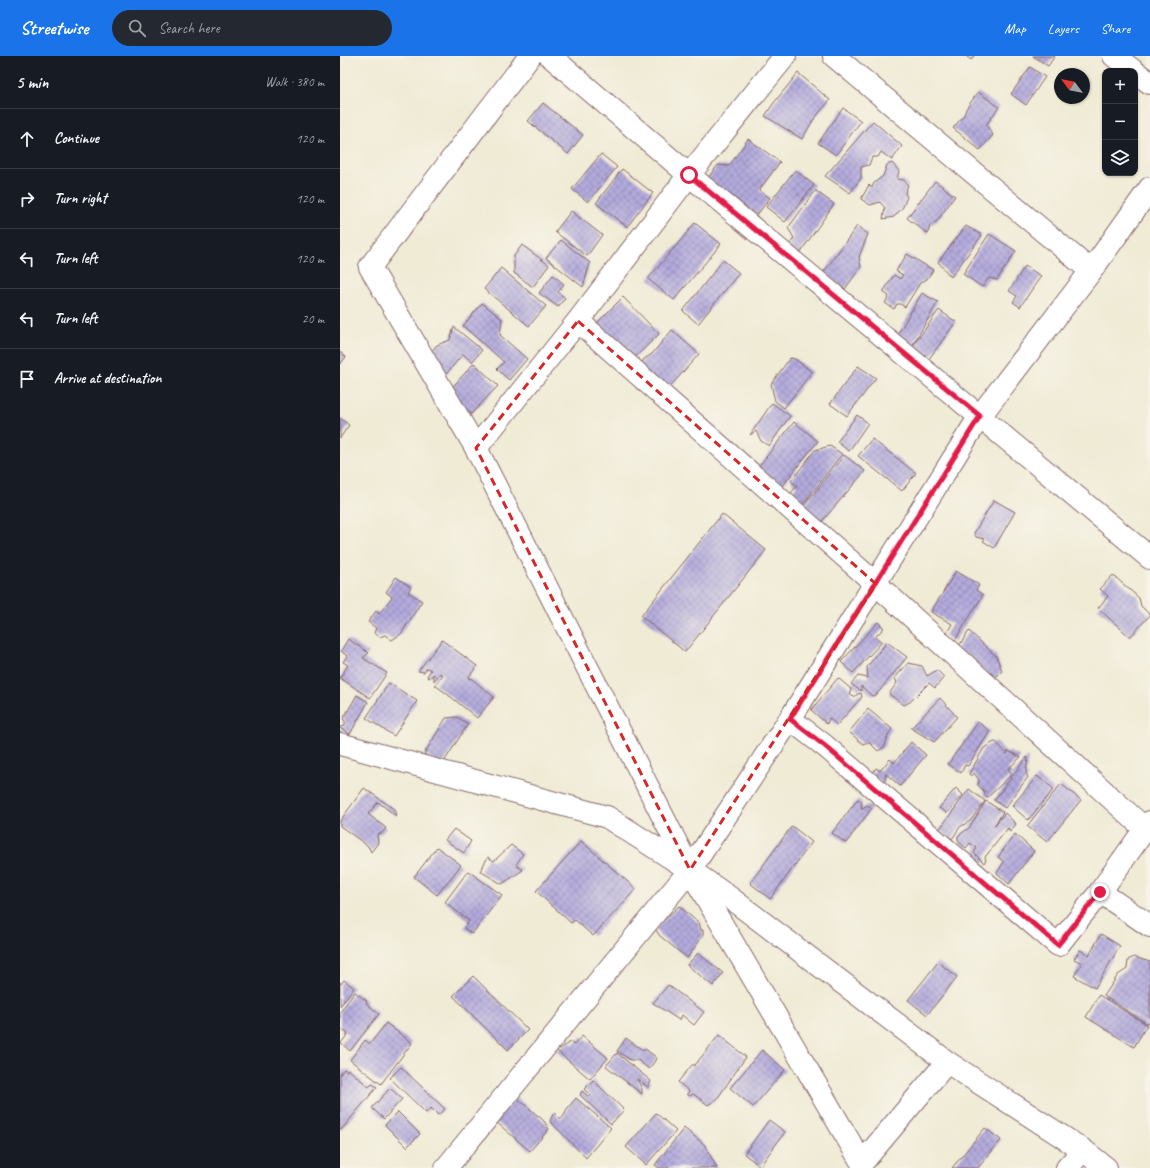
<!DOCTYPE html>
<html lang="en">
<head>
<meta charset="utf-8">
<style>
	body { margin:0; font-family:Caveat,sans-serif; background:#242831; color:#f1f3f6 }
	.controls { position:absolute; right:12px; top:12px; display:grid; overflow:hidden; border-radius:8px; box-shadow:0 1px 3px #0004 }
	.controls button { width:36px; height:36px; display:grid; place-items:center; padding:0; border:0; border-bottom:1px solid #363941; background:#171b24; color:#f1f3f6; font:20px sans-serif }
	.compass { position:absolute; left:714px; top:12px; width:36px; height:36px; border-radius:50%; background:#171b24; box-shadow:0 1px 3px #0004; rotate:302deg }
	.stop { position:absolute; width:12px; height:12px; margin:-9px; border:3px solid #e11d48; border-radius:50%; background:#fff }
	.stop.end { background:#e11d48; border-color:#fff; box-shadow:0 1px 4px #0008 }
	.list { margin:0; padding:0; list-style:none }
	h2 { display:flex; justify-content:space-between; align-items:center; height:52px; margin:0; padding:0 16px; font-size:17px }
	h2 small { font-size:13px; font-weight:400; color:#9ea1a6 }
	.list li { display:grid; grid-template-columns:26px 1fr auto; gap:12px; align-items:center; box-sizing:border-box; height:60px; padding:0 16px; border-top:1px solid #363941 }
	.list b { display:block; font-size:15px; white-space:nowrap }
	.list em { font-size:13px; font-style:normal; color:#9ea1a6 }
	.icon { flex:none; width:22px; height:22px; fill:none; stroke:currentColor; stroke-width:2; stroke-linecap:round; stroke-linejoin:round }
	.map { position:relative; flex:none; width:810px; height:1112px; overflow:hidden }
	header { display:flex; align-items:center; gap:24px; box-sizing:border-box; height:56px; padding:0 20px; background:#1a73e8; color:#fff }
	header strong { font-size:19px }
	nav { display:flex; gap:22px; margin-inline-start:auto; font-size:14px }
	.search { width:280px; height:36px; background:#242831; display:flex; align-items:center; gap:10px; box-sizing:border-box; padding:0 14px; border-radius:22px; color:#9ea1a6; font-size:15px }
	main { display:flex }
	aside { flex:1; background:#171b24 }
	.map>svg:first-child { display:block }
	.building { fill:url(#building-cross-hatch) }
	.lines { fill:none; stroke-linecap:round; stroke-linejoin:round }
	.minor-casing { stroke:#846666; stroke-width:24 }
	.tertiary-casing { stroke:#846666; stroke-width:24 }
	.minor { stroke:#fff; stroke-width:22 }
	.tertiary { stroke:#fff; stroke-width:22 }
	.route { stroke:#e11d48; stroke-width:5 }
	.marked { fill:none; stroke:#d62828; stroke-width:3; stroke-dasharray:8 5; stroke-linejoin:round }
</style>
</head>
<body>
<header>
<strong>Streetwise</strong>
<div class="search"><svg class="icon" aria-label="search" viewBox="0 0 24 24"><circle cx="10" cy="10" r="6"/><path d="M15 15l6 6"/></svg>Search here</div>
<nav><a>Map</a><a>Layers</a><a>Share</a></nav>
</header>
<main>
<aside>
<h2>5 min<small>Walk · 380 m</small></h2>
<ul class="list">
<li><svg class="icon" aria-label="ahead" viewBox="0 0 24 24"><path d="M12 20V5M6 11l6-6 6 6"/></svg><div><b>Continue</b></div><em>120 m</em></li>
<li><svg class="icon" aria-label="right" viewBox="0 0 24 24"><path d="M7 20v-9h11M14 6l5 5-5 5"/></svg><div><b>Turn right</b></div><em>120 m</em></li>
<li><svg class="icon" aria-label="left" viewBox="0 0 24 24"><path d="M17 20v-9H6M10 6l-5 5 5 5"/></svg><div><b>Turn left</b></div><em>120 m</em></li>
<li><svg class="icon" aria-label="left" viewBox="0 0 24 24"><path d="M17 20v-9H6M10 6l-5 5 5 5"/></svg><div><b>Turn left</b></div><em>20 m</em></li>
<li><svg class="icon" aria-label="arrive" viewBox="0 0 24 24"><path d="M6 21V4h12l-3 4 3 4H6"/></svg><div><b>Arrive at destination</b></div></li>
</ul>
</aside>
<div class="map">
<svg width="810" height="1112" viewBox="0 0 810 1112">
	<defs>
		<pattern id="building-cross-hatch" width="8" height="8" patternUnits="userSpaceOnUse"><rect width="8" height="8" fill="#b3abdd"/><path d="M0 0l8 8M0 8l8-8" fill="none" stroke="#948bb3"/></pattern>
	</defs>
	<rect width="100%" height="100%" fill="#f7f3e8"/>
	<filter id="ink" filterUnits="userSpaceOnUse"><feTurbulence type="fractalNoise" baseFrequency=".025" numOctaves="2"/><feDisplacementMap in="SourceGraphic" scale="8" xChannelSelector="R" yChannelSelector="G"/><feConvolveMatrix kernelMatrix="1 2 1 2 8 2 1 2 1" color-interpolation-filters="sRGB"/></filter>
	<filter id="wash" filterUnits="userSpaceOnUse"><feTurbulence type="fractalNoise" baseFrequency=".012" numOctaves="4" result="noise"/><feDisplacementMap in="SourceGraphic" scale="16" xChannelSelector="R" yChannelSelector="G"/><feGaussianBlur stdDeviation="0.9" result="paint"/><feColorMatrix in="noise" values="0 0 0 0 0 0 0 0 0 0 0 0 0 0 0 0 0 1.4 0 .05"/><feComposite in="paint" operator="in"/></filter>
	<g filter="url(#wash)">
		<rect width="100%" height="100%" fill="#f0ebd5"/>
		<g id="blocks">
			<g class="building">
				<path d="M626,0H634L631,4Z"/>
				<path d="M693,0H715L708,10Z"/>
				<path d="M690,11L705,21L686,49L671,38Z"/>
				<path d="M458,17L490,44L474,63L462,83L425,60L433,48Z"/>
				<path d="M638,36L659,51L646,69L653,79L640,94L613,72L624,59L626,53Z"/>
				<path d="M203,47L243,79L228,98L188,65Z"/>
				<path d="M503,52L521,65L496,99L478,87Z"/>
				<path d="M533,65L562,90L552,104L541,96L538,101H532L529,109L521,111V122L510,137L485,120Z"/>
				<path d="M408,83L440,106L419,134L430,142L416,160L367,123L378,109L389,110Z"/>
				<path d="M261,98L277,111L248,146L232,133Z"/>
				<path d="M552,107L559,115L557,123L564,124L568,129L565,137L567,141L563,151L554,161L543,163L545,152L540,146L530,149L521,143L529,129L532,132L534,127L543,120L547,109Z"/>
				<path d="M282,113L313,137L287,171L256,147Z"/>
				<path d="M455,114L474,129L445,166L426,151Z"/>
				<path d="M595,125L615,140L597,165L590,169L588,178L567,162Z"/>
				<path d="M476,134L477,136L494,148L453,207L442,200L454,182L448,172Z"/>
				<path d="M231,155L262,179L247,200L215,176Z"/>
				<path d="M355,167L381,188L334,244L308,223Z"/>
				<path d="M517,170L528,178L519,201L521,211L505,233L483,217Z"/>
				<path d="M626,170L642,179L611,221L598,206Z"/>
				<path d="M649,178L676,195L657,224L649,222L642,231L623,218Z"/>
				<path d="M221,184L250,207L243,231L206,202Z"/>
				<path d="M182,189L209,209L193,231L174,217V200Z"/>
				<path d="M567,198L593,214L587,223L580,227L565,251L560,248H557L554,253L545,247L549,240L543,236L554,219L560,223L563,219L556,215Z"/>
				<path d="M383,204L399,217L358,268L343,255Z"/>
				<path d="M685,210L701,220L680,251L673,246L677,240L669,235Z"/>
				<path d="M161,212L206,250L189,270L144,233Z"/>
				<path d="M213,219L224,228L218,236L225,242L218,251L199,237Z"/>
				<path d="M582,237L598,246L572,290L549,293Z"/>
				<path d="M283,241L319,278L285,311L249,275Z"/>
				<path d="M142,247L162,263L160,279L187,303L169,324L157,313L164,306L123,270Z"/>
				<path d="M599,254L616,266L580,315L563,303Z"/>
				<path d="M114,271L142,294L132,306L123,298L102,323L82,306L97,289L110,284Z"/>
				<path d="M332,274L359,298L327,334L296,315L304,303L312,298Z"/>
				<path d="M0,296L6,301L0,308Z"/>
				<path d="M450,302L455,303L472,316L444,352L435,345L431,328Z"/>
				<path d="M134,307L158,330L131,358L108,336Z"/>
				<path d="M518,310L536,322L507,360L490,348Z"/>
				<path d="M432,347L450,360L429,390L421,385L416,375L410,379Z"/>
				<path d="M517,359L528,367L509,395L497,386Z"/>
				<path d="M0,362L9,369L0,382Z"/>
				<path d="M454,366L478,385L439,434L415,415Z"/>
				<path d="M532,383L576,417L562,435L518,400Z"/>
				<path d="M490,390L502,398L458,455L444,445L457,430L451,425L475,394Z"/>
				<path d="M504,399L525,415L479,469L460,455Z"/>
				<path d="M654,444L675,456L654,492L643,485L645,483L636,481L634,477Z"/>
				<path d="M382,458L426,494L345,596L301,560Z"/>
				<path d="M616,515L639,529L636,534L643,539L614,586L605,580L612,568L591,556Z"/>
				<path d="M773,519L799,542L801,550L810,559L790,581L758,552L768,540L760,533Z"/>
				<path d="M56,521L71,531L68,536L82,545L61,578L52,584L45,579L40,581L34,577L36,572L28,566L36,555L39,558L52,541L46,536Z"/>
				<path d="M538,566L544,572L535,581L542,586L513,617L501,606Z"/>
				<path d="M629,575L656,600L662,615L653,624L617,593Z"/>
				<path d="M8,583L29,597L23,602L47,617L30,642L0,622L8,609L3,606L7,600L1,595Z"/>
				<path d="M102,584L137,610L128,622L132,623L154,641L137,662L111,641L95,629L103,619L100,617L94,625V618L89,622L87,620L91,614L87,612L84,616L78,615Z"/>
				<path d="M547,586L567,601L536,639L532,640L521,630V635L511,628L518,620L528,622L527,611Z"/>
				<path d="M568,607L582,610L587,620L597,614L604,621L595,632L589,627L570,646L564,649L549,638L557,627L555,622Z"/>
				<path d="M498,622L511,633L510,637L514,641L518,638L521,637L522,641L497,669L489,662L487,668L471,654Z"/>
				<path d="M49,627L77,645L54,680L26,662Z"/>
				<path d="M17,639L28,646L10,678L0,672V671L5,670V665L3,663Z"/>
				<path d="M600,642L617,661L594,686L571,672Z"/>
				<path d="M528,653L552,673L548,679L545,690L538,695L530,687H525L523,688L509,676Z"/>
				<path d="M117,661L128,668L102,709L84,698L106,662Z"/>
				<path d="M638,666L650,675L628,710L625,709L621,717L608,708Z"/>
				<path d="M571,686L586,699L560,730L546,718L544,728L532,718L536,712L540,715L550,703L554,707Z"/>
				<path d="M654,686H656L667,698L668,695L681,701L668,713L672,718L648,741L645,740L644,735L638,729L639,724L634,717L632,720L629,718L644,692Z"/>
				<path d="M687,701L688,702L686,717L688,721L665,752L654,744Z"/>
				<path d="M697,720L714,733L688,764L672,750Z"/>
				<path d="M721,728L741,744L707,786L687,770Z"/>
				<path d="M24,732L54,753L56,760L38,746L28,758L46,772L42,777L37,778L38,787L31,796L28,790L0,770V765Z"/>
				<path d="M616,732L623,739L607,757L599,752Z"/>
				<path d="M629,733L645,745L630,765L620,771L612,783L599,774Z"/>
				<path d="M518,743L522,747L521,753L527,749L532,752L506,787L492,777Z"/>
				<path d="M646,745L663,756L654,770L665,757L676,768L670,776L668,772L645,801L646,804L644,807L634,797L637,792L630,787L626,792L620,787L618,783V780L629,772Z"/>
				<path d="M452,770L472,786L430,843L410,827Z"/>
				<path d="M114,773L131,785L124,797L105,784Z"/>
				<path d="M675,778L694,795L669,828L657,817L664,806L658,801Z"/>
				<path d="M241,785L296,833L253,880L235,864L231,867L196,835Z"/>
				<path d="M171,789L183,798L176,809L183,814L162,828L140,815L148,801L154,805Z"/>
				<path d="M97,791L121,809L97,839L74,821Z"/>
				<path d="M128,815L162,839L132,878L124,872L129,865L105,846Z"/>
				<path d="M339,850L354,863L359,866L361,874H363V880L347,902L320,880L315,873Z"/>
				<path d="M761,878L780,890L755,932L734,920L742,907L734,903L740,894L749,899Z"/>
				<path d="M358,897L383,917L373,930L347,909Z"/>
				<path d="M794,901L810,906V966L806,967L764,940L778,919L787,913L788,904Z"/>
				<path d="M598,906L617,921L587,959L568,944Z"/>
				<path d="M133,920L188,974L168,994L113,940Z"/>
				<path d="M4,924L14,932L0,950V926L1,928Z"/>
				<path d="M328,929L364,956L354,969L342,959L339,964L313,947Z"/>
				<path d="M15,936L27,945L26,947L39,958L10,995L1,987L8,978L0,972V956Z"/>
				<path d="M759,939L807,969L794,991L746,961Z"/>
				<path d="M46,967L72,987L41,1028L10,1004L25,984L30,988Z"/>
				<path d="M379,979L406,1001L377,1043L368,1049L356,1040L353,1038L350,1040L347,1038L349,1035L338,1026L352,1009H355Z"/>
				<path d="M242,980L268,1002L250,1023L216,994L215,990L220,993L230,986L234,989Z"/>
				<path d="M286,982L304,995V992L317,1002L309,1013L298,1004H290L277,995Z"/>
				<path d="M422,994L445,1014L413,1051L390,1032Z"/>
				<path d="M277,997L311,1025L308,1031L297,1023L302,1033V1038L266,1010Z"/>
				<path d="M61,1011L105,1053L98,1059L91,1052L86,1057L50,1022Z"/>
				<path d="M4,1013L7,1015L8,1013L29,1031L32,1028L37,1031L1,1074L0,1073V1018Z"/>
				<path d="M253,1024L284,1054L271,1068L240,1039L242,1035L249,1041L251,1040L244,1033Z"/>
				<path d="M50,1032L62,1043L44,1063L32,1052Z"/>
				<path d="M176,1041L204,1065L209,1073L190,1095L155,1065Z"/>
				<path d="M236,1042L271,1072L246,1102L210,1065L214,1056L221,1063L225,1058L226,1054Z"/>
				<path d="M58,1056L80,1078L67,1091L45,1069Z"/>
				<path d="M316,1057L336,1075L306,1109L286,1091Z"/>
				<path d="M429,1064L445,1076L420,1110L404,1098Z"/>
				<path d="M344,1072L364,1088L377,1112H319L315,1109Z"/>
				<path d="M645,1072L661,1084L638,1112H612Z"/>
			</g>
		</g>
	</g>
	<g filter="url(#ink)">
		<use href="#blocks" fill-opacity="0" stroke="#846666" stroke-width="1"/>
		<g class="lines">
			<defs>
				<g id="minor">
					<path d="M210,0L349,119L810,502"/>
					<path d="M494,0L751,215L810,132"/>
					<path d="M774,0L794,15"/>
					<path d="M795,16L810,27"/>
					<path d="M238,265L536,528L805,773L810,766"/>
					<path d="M450,663L485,690L718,889L760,836L805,773"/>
					<path d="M350,814L522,1107L607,1006"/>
					<path d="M760,836L810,870"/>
					<path d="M106,1112L350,814L450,663L640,360L751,215"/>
					<path d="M727,1112L743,1094"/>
				</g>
				<g id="tertiary">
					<path d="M136,392L30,211L190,0"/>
					<path d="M0,688L267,761L350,814L389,841L607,1006L743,1094L766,1112"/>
					<path d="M350,814L136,392L238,265L349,119L445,0"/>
				</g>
			</defs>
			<use href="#minor" class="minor-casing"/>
			<use href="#tertiary" class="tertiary-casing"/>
			<use href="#minor" class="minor"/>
			<use href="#tertiary" class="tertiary"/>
		</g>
	</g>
	<g class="lines" filter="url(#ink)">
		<path class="route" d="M349,119L640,360L450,663L485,690L718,889L760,836"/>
	</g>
	<path class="marked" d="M238,265L536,528L350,814L136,392Z"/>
</svg>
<div class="controls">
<button>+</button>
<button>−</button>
<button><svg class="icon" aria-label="layers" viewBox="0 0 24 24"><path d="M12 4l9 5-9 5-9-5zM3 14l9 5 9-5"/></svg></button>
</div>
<svg class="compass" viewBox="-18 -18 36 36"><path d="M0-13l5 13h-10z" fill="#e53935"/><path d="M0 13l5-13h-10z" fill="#9ea1a6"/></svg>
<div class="stop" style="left:349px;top:119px"></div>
<div class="stop end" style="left:760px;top:836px"></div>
</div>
</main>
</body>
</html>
